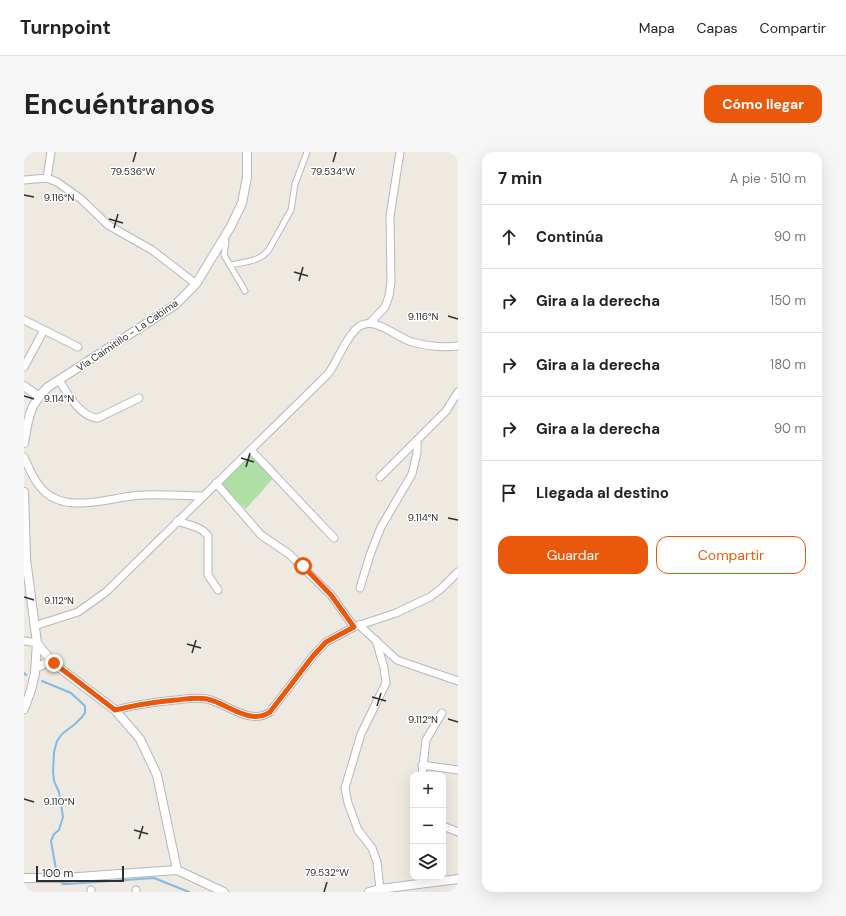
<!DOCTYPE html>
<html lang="es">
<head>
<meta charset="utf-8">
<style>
	body { margin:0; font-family:"DM Sans",sans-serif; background:#f6f6f6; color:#222 }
	.controls { position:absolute; right:12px; bottom:12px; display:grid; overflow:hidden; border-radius:8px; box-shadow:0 4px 16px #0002 }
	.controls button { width:36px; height:36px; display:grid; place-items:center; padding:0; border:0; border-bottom:1px solid #e0e0e0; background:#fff; color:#222; font:20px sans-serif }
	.scale { position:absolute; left:12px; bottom:10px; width:88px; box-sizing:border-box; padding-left:4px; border:2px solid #2e2e2e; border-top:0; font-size:11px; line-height:14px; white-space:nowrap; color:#2e2e2e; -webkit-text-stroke:3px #fff; paint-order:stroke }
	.stop { position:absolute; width:12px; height:12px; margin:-9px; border:3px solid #ea580c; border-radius:50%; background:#fff }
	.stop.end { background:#ea580c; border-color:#fff; box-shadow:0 1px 4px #0008 }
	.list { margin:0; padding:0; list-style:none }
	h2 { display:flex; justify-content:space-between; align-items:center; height:52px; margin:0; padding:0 16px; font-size:17px }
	h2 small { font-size:13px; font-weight:400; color:#767676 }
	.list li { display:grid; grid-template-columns:26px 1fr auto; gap:12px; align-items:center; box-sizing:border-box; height:64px; padding:0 16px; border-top:1px solid #e0e0e0 }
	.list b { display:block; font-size:15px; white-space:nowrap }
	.list em { font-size:13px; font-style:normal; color:#767676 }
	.actions { display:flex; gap:8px; padding:12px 16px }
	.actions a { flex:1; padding:9px 0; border:1px solid #ea580c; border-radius:12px; text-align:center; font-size:14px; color:#ea580c }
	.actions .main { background:#ea580c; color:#fff }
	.icon { flex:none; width:22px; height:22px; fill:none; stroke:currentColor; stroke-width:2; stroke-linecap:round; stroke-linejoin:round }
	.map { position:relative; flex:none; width:434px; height:740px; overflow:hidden; border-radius:12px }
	header { display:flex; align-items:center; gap:24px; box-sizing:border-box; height:56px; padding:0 20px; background:#fff; border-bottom:1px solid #e0e0e0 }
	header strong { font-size:19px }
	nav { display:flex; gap:22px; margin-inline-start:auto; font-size:14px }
	.intro { display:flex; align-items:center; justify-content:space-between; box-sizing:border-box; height:96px; padding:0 24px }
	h1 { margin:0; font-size:28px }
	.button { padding:10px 18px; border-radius:12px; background:#ea580c; color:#fff; font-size:14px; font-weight:700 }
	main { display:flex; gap:24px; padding:0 24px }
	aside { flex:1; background:#fff; border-radius:12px; box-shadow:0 4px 16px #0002 }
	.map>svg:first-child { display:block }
	.green { fill:#afdfa4 }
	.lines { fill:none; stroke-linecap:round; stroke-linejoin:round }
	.stream { stroke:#7fbbe6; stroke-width:2 }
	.pedestrian-casing { stroke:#b5b6c0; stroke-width:7 }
	.minor-casing { stroke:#b5b6c0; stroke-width:9 }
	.tertiary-casing { stroke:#b5b6c0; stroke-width:10 }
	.pedestrian { stroke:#fff; stroke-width:5 }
	.minor { stroke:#fff; stroke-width:7 }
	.tertiary { stroke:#fff; stroke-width:8 }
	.route { stroke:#ea580c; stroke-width:5 }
	.ticks { fill:none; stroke:#2e2e2e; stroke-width:1.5 }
	.labels { text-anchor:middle; stroke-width:3; stroke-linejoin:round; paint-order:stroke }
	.street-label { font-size:10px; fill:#2e2e2e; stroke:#fff }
	.ticks-label { font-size:10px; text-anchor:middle; fill:#2e2e2e; stroke:#fff; stroke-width:3; stroke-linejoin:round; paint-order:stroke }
</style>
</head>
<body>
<header>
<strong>Turnpoint</strong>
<nav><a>Mapa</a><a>Capas</a><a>Compartir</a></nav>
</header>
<div class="intro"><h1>Encuéntranos</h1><a class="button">Cómo llegar</a></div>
<main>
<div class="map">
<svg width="434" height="740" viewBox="0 0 434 740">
	<rect width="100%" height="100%" fill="#eeeae2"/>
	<path class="green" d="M228,301L251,324L222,357L196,332Z"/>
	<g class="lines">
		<g class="stream">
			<path d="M0,521L2,523"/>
			<path d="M18,529L47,541L61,554V561L58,565L51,572L38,582L33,589L30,600L29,620L30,629L35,640L39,665L35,678L30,682L27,689L33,723"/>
			<path d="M35,729L39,732H44L130,726L165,740"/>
		</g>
		<defs>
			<g id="pedestrian">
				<path d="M200,86L202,90L200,103L221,139"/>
				<path d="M206,113C220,110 234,110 244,99L267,58L271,32L283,0"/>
			</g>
			<g id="minor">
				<path d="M23,26L27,0"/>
				<path d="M0,28L23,26L33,30L57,47L84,73L128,98L172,132"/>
				<path d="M0,168L54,195"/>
				<path d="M346,171L361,155L365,144L367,130L366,64L376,0"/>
				<path d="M0,215L20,178"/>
				<path d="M35,228C43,241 57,266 74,266L115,246"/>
				<path d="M227,298L310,386"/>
				<path d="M0,305C4,314 8,324 14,332C35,363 77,348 108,344C131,341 155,344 178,344"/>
				<path d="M356,325L422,259L434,240"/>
				<path d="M192,331L237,383L265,402L307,443L330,475"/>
				<path d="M153,369C164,373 177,374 184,384V423L194,438"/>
				<path d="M336,436L346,403L357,375L388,322L393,301V288"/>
				<path d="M335,473L373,508L434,529"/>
				<path d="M10,474L54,460L82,440L304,222C314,208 320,189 332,177C349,161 371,185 388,190C403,194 419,196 434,194"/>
				<path d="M352,488L360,516L362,531L337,582L321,636L324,651L334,678L348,696L353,710L356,737"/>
				<path d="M0,489L13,491"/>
				<path d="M91,558C111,553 131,550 152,548C162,547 172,545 183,547C202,551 226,574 246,560L289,504L302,490L330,475L372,461L406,445L418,436L434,420"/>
				<path d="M398,613L434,618"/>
				<path d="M398,623L402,588L418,561"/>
				<path d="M419,674L434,680"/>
				<path d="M67,740V738"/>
				<path d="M112,740V738"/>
			</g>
			<g id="tertiary">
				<path d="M0,234L14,244"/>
				<path d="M0,291C4,267 5,253 24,235L151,153L172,132L207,74L218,51L223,25V0"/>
				<path d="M0,340L2,407L13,491L11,521L7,538L0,557"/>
				<path d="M13,491L29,511L91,558L116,587L133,623L153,718"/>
				<path d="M12,516L22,511H29"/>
				<path d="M0,726H40L153,718L200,740"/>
				<path d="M345,740L356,737L434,727"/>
			</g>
		</defs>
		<use href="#pedestrian" class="pedestrian-casing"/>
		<use href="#minor" class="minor-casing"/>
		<use href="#tertiary" class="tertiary-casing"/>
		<use href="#pedestrian" class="pedestrian"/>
		<use href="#minor" class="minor"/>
		<use href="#tertiary" class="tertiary"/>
	</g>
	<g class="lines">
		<path class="route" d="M30,511L91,558C111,553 131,550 152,548C162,547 173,545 183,547C203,551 226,574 246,560L289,504L302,490L330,475L307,443L279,414"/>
	</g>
	<path class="ticks" d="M109,10L112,0M309,10L312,0M0,43L10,45M85,67L99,71M90,76L94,62M270,120L284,124M275,129L279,115M424,164L434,167M0,244L10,247M217,306L230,310M222,315L226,301M424,366L434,368M0,445L10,448M163,492L177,496M168,501L172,488M348,545L362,549M353,554L357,541M424,567L434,570M0,647L10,650M110,678L124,682M115,687L119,674M300,740L303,730"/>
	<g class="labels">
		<g class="street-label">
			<text transform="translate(103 183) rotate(-34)" y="4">Vía Caimitillo - La Cabima</text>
		</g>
	</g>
	<g class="ticks-label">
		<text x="109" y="23">79.536°W</text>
		<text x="309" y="23">79.534°W</text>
		<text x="35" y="49">9.116°N</text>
		<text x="399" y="168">9.116°N</text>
		<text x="35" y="250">9.114°N</text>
		<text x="399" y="369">9.114°N</text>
		<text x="35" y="452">9.112°N</text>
		<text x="399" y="571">9.112°N</text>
		<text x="35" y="653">9.110°N</text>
		<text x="303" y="724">79.532°W</text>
	</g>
</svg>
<div class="controls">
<button>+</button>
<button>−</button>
<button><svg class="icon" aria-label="layers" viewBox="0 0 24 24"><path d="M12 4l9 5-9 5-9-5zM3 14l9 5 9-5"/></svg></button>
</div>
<div class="scale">100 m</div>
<div class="stop" style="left:279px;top:414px"></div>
<div class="stop end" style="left:30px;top:511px"></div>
</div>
<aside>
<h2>7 min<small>A pie · 510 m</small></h2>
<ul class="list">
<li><svg class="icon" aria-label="ahead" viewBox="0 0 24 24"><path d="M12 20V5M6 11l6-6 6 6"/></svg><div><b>Continúa</b></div><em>90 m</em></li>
<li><svg class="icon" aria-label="right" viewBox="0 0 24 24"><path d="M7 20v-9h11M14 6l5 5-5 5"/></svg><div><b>Gira a la derecha</b></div><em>150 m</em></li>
<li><svg class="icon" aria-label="right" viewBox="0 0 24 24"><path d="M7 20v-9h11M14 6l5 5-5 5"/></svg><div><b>Gira a la derecha</b></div><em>180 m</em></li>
<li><svg class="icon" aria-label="right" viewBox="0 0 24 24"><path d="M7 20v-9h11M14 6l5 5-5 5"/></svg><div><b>Gira a la derecha</b></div><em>90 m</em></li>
<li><svg class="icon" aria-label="arrive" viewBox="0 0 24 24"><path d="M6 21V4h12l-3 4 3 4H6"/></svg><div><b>Llegada al destino</b></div></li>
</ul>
<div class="actions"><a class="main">Guardar</a><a>Compartir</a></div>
</aside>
</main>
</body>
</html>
